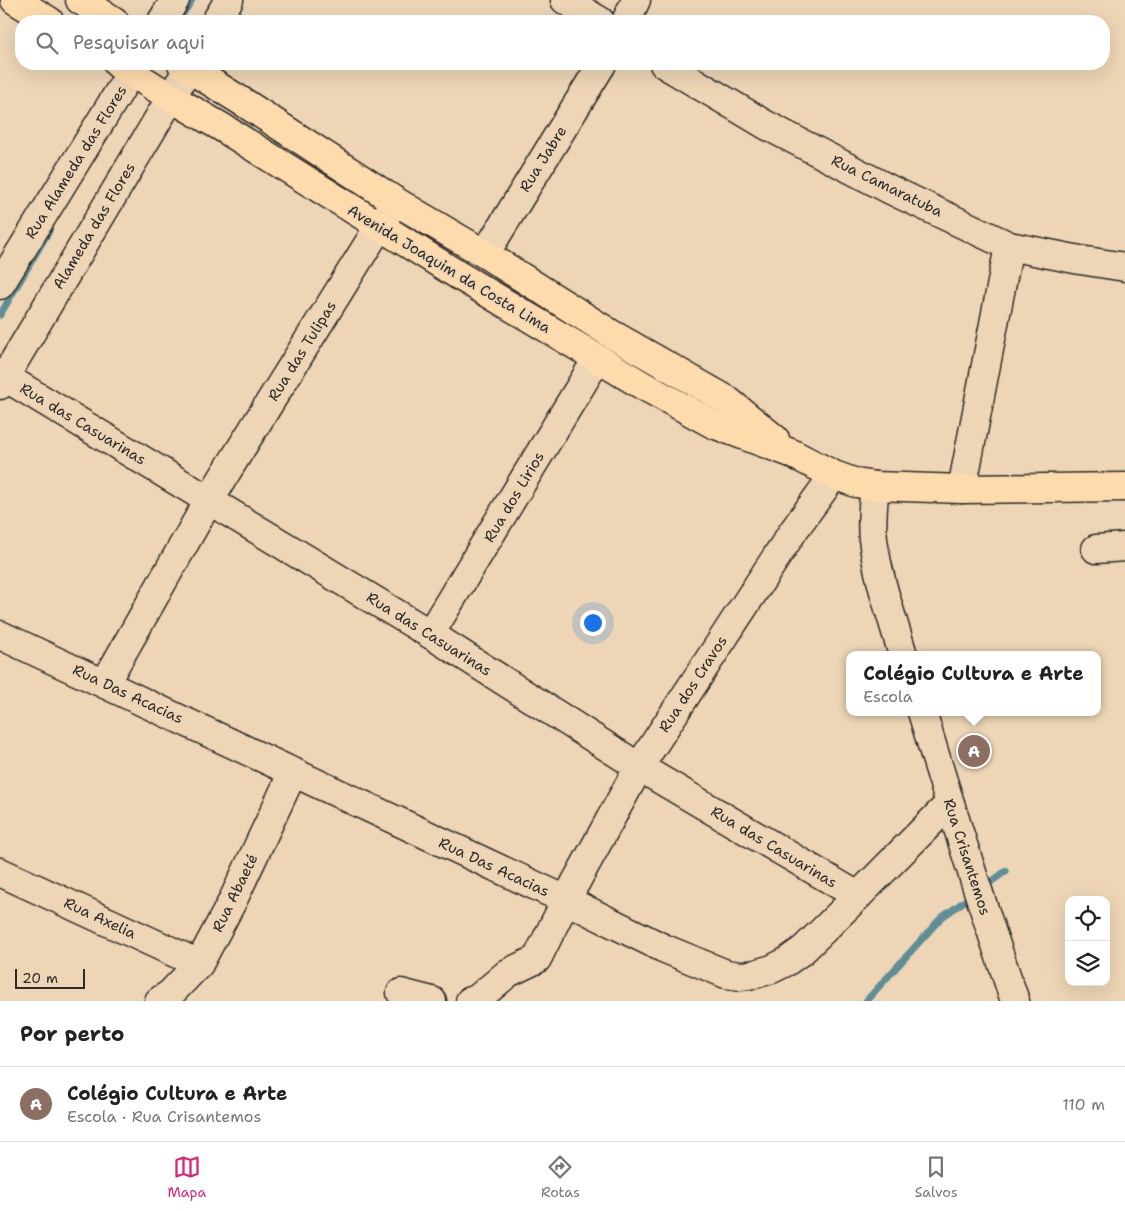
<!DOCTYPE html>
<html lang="pt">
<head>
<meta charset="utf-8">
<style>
	body { margin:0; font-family:"Shantell Sans",sans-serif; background:#f6f6f6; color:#222 }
	.controls { position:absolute; right:15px; bottom:15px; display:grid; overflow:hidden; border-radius:10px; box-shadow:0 5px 20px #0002 }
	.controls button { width:45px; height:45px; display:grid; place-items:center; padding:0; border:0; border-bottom:1px solid #e0e0e0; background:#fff; color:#222; font:25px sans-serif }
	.scale { position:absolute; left:15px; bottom:12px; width:70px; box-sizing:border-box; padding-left:5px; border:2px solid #2b2b2b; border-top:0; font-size:14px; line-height:18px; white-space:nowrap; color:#2b2b2b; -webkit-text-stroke:4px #edd5b5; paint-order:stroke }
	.you { position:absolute; left:592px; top:622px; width:18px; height:18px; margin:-12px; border:4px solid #fff; border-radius:50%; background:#1a73e8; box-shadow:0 0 0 8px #1a73e833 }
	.badge { display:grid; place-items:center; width:32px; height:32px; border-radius:50%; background:#db2777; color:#fff; font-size:16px; font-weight:700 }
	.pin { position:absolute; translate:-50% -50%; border:2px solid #fff; box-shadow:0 1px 5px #0006 }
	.popup { position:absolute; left:846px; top:651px; width:255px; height:65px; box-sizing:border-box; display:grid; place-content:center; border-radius:10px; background:#fff; filter:drop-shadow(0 1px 4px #0005); font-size:16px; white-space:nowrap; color:#767676 }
	.popup b { font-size:19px; color:#222 }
	.popup::after { content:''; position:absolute; left:50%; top:100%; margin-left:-10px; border:10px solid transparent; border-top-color:#fff }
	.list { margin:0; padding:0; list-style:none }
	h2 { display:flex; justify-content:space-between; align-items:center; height:65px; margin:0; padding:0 20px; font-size:21px }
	h2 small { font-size:16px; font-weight:400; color:#767676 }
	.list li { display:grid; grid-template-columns:32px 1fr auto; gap:15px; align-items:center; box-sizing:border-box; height:75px; padding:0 20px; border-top:1px solid #e0e0e0 }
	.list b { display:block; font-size:19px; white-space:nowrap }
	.list p { margin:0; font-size:16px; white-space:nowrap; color:#767676 }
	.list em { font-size:16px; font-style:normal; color:#767676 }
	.icon { flex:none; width:28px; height:28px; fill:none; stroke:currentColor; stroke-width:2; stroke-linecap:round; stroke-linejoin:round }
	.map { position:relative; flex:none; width:1125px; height:1001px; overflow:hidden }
	.search { position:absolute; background:#fff; box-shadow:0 5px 20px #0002; left:15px; right:15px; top:15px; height:55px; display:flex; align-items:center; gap:12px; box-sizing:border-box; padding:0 18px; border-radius:20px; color:#767676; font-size:19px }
	.sheet { height:140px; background:#fff }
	nav { display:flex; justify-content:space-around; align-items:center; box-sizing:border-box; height:70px; border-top:1px solid #e0e0e0; background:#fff; font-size:14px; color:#767676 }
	nav a { display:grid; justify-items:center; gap:2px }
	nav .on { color:#db2777 }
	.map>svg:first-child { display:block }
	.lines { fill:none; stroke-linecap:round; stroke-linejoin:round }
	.stream { stroke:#5f8e97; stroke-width:7 }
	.minor-casing { stroke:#2b2b2b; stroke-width:31 }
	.major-casing { stroke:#2b2b2b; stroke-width:31 }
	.minor { stroke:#edd5b5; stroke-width:28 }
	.major { stroke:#fedbac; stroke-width:28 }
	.labels { text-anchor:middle; stroke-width:4; stroke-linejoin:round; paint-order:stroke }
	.street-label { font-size:15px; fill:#2b2b2b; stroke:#edd5b5 }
</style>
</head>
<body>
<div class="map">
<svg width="1125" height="1001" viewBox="0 0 1125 1001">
	<rect width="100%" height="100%" fill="#edd5b5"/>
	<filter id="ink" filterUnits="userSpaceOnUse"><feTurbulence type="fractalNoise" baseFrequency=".02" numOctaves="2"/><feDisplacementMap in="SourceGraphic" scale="10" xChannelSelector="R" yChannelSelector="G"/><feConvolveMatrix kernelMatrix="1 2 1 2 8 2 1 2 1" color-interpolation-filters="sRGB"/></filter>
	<g filter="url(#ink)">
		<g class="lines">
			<g class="stream">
				<path d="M178,21L192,0"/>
				<path d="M0,315L49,231"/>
				<path d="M984,887L1006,871"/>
				<path d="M866,1001L941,918L973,895"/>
			</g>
			<defs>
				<g id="minor">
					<path d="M565,0L600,21"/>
					<path d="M162,21L175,0"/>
					<path d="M216,21L229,0"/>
					<path d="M626,21L636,0"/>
					<path d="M664,64L766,125L891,190L1009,246L1080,260L1125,267"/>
					<path d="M485,254L602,64"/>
					<path d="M0,285L136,64"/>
					<path d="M0,374L430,634L639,767L858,896"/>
					<path d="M0,385L191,64"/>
					<path d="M875,486C873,503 871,521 873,539C878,579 892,617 903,655"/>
					<path d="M962,489L1009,246"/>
					<path d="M1096,549L1125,547"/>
					<path d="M430,634L597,359"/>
					<path d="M0,635L566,900L663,948L726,974L741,976L755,974L772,969L786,962L803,950L858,896L949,804"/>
					<path d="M105,683L209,500L395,201"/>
					<path d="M922,712C951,809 982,905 1015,1001"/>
					<path d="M0,872L199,964"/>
					<path d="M401,993L432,1001"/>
					<path d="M159,1001L170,994L199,964L232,902L293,772"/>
					<path d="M470,1001L476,1000L508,973L537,959L566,900L639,767L794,530L834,475"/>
				</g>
				<g id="major">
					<path d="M15,0L49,21"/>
					<path d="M80,0L114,21"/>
					<path d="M118,64L170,97L223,128L458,275L642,385L713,424L791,453L834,475L856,483L875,486L962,489L1125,487"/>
					<path d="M182,64L246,104L395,201L485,254L613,335L727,400L775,439"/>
				</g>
			</defs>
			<use href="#minor" class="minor-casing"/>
			<use href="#major" class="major-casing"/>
			<use href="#minor" class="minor"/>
			<use href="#major" class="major"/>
		</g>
	</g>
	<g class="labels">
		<g class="street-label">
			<text transform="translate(543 159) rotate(-58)" y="5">Rua Jabre</text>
			<text transform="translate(76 162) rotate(-58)" y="5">Rua Alameda das Flores</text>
			<text transform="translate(887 186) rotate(26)" y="5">Rua Camaratuba</text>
			<text transform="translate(94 226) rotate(-59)" y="5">Alameda das Flores</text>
			<text transform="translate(449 269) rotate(31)" y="5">Avenida Joaquim da Costa Lima</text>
			<text transform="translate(302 351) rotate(-58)" y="5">Rua das Tulipas</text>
			<text transform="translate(83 424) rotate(31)" y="5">Rua das Casuarinas</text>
			<text transform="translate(514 497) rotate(-59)" y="5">Rua dos Lirios</text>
			<text transform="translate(429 634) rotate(32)" y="5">Rua das Casuarinas</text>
			<text transform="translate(693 684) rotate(-57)" y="5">Rua dos Cravos</text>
			<text transform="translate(128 694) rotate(25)" y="5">Rua Das Acacias</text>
			<text transform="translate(774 847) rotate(31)" y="5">Rua das Casuarinas</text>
			<text transform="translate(967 857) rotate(72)" y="5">Rua Crisantemos</text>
			<text transform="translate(494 867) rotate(25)" y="5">Rua Das Acacias</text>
			<text transform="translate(235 893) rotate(-64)" y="5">Rua Abaeté</text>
			<text transform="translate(100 918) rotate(25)" y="5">Rua Axelia</text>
		</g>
	</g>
</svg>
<div class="controls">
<button><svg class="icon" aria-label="locate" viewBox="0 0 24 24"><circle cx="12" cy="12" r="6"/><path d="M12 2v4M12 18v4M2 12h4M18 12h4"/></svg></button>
<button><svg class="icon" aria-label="layers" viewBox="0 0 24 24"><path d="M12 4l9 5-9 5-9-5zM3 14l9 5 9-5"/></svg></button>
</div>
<div class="scale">20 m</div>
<div class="you"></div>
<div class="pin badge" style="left:974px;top:751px;background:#8d6e63">A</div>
<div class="popup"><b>Colégio Cultura e Arte</b>Escola</div>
<div class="search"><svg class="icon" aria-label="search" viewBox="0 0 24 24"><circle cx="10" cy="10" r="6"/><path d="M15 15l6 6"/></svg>Pesquisar aqui</div>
</div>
<section class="sheet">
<h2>Por perto<small></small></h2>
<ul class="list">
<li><span class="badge" style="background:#8d6e63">A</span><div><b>Colégio Cultura e Arte</b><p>Escola · Rua Crisantemos</p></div><em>110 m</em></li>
</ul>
</section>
<nav>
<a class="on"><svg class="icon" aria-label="map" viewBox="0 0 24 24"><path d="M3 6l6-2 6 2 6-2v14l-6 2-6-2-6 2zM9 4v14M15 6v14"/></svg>Mapa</a>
<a><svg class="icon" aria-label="directions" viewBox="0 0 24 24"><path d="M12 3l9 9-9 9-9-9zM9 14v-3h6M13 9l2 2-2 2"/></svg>Rotas</a>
<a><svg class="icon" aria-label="saved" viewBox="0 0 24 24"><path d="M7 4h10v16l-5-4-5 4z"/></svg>Salvos</a>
</nav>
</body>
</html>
